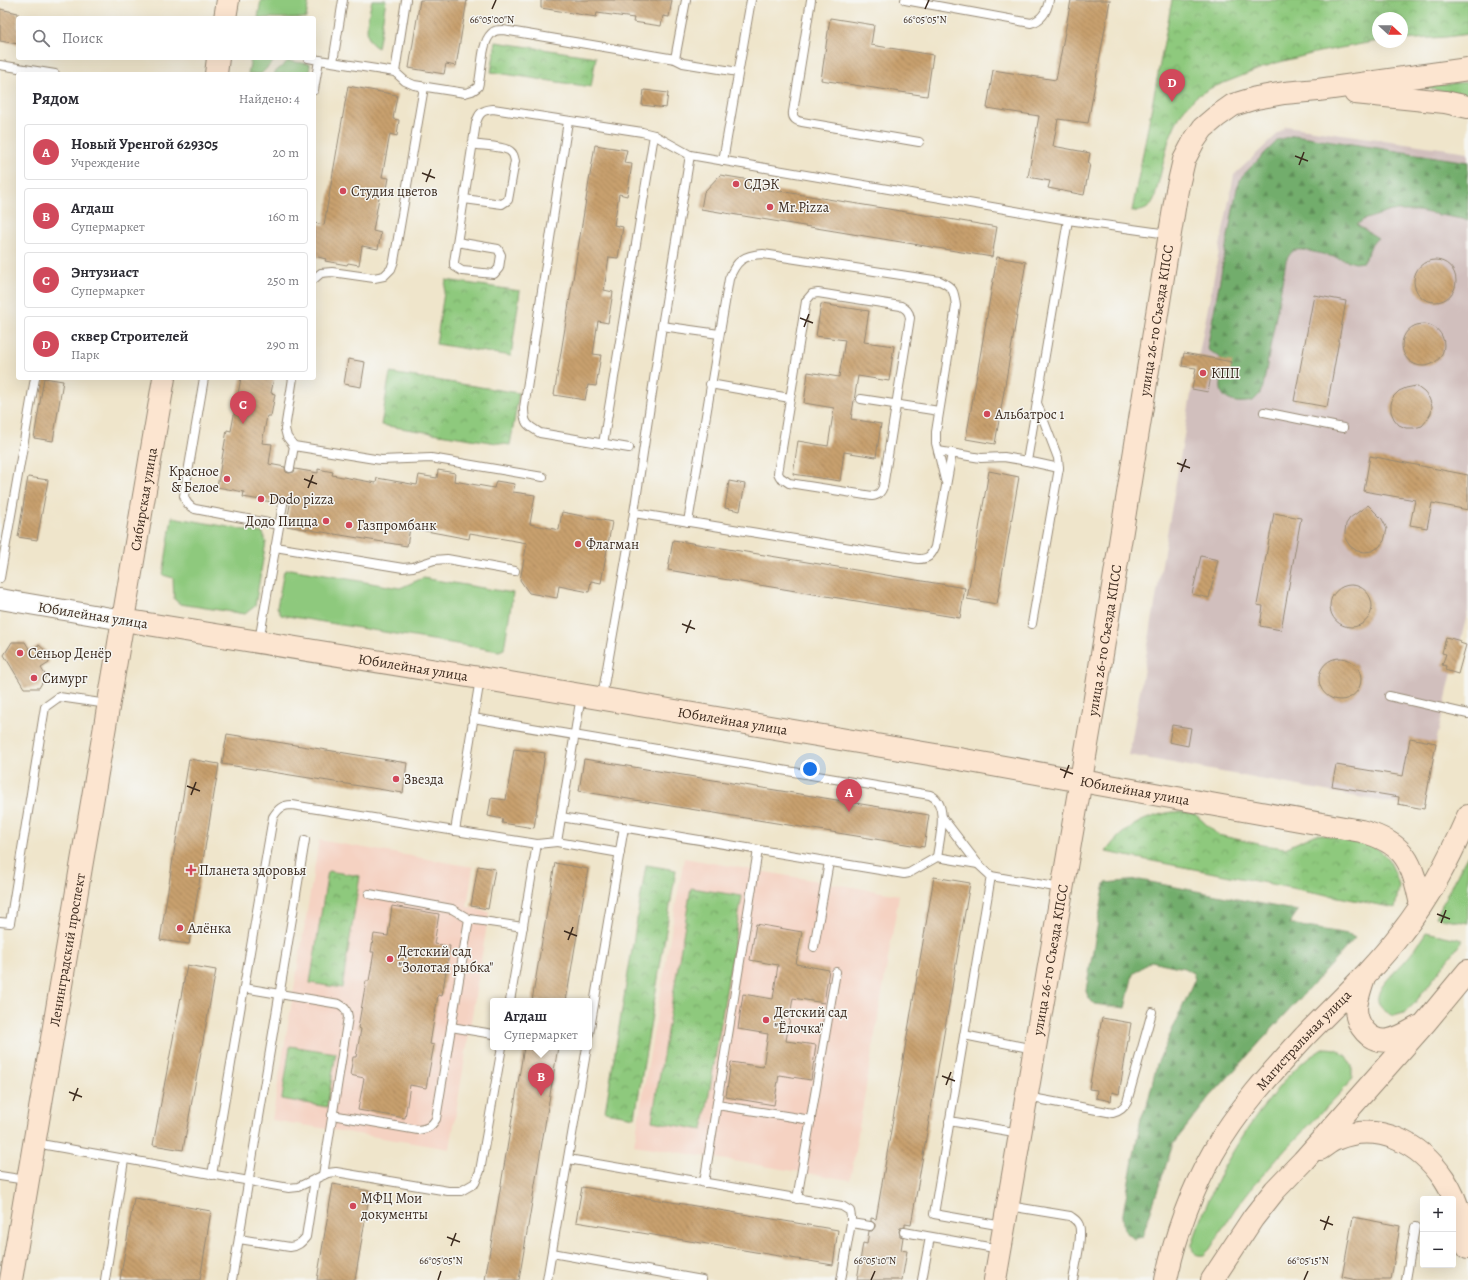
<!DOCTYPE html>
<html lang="ru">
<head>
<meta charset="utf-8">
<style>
	body { margin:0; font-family:Alegreya,serif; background:#f2f2f3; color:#2b2b33 }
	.controls { position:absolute; right:12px; bottom:12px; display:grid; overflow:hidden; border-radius:4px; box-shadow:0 4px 16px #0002 }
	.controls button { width:36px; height:36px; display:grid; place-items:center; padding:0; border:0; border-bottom:1px solid #e1e1e2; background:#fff; color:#2b2b33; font:20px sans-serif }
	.compass { position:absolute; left:1372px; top:12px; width:36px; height:36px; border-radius:50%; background:#fff; box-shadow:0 4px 16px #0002; rotate:111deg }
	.you { position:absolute; left:810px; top:769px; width:14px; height:14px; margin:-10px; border:3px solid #fff; border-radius:50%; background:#1a73e8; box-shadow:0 0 0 6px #1a73e833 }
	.badge { display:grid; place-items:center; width:26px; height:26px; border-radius:50%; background:#d1495b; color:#fff; font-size:13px; font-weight:700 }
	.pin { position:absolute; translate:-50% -33px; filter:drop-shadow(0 1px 2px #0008) }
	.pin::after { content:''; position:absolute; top:21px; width:14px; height:12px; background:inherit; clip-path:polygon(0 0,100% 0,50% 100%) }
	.popup { position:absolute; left:490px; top:998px; width:102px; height:52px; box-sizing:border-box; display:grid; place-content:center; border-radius:4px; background:#fff; filter:drop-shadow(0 1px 3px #0005); font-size:13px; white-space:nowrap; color:#7c7c81 }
	.popup b { font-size:15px; color:#2b2b33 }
	.popup::after { content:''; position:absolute; left:50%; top:100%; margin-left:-8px; border:8px solid transparent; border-top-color:#fff }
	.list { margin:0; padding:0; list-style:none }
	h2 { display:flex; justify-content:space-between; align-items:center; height:52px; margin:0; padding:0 16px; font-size:17px }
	h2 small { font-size:13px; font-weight:400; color:#7c7c81 }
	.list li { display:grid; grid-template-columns:26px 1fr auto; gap:12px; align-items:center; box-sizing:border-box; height:56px; margin:0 8px 8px; padding:0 8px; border:1px solid #e1e1e2; border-radius:4px }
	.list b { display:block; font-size:15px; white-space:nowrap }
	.list p { margin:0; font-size:13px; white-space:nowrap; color:#7c7c81 }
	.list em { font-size:13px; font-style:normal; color:#7c7c81 }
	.icon { flex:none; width:22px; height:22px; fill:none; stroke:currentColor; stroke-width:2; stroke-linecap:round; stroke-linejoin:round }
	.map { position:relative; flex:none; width:1468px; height:1280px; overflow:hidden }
	.search { position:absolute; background:#fff; box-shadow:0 4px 16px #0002; left:16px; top:16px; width:300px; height:44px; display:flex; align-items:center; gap:10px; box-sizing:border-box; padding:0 14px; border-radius:4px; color:#7c7c81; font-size:15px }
	.panel { position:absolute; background:#fff; box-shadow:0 4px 16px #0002; left:16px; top:72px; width:300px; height:308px; border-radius:4px }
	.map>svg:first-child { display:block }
	.built { fill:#f5d2c2 }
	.industrial { fill:#d1bfbd }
	.grass { fill:#8ec97d; stroke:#647a4e }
	.forest { fill:url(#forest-firs); stroke:#566c45 }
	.park { fill:url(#park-crowns); stroke:#647a4e }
	.building { fill:url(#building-back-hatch) }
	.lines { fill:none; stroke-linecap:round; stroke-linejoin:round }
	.service-casing { stroke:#958874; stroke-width:10 }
	.tertiary-casing { stroke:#958874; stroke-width:22 }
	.secondary-casing { stroke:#958874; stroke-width:24 }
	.service { stroke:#fff; stroke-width:8 }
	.tertiary { stroke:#fff; stroke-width:20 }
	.secondary { stroke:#fce5d0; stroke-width:22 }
	.ticks { fill:none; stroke:#3b2a1e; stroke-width:1.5 }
	.poi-dot { fill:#d1495b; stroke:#f6f6f2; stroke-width:1.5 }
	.labels { text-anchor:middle; stroke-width:3; stroke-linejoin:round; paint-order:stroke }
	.poi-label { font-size:14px; fill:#3b2a1e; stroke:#f6f6f2; text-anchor:start }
	.street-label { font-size:14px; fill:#3b2a1e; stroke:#f6f6f2 }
	.ticks-label { font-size:10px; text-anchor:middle; fill:#3b2a1e; stroke:#f6f6f2; stroke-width:3; stroke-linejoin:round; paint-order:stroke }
</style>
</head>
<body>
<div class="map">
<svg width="1468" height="1280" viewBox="0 0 1468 1280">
	<defs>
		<pattern id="forest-firs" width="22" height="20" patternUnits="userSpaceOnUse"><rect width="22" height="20" fill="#72ad6c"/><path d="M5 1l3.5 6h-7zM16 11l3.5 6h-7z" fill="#5f8d58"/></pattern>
		<pattern id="park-crowns" width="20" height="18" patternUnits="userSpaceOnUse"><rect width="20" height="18" fill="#8ec97d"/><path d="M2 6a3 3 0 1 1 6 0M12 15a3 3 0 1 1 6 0" fill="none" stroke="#75a366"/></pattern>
		<pattern id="building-back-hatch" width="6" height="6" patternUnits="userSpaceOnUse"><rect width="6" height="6" fill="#c8a06e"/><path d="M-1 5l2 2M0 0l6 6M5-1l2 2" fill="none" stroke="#a4835a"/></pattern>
	</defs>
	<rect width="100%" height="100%" fill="#f6f6f2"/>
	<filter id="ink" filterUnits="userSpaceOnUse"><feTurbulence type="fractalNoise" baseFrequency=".025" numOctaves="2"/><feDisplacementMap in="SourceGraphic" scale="8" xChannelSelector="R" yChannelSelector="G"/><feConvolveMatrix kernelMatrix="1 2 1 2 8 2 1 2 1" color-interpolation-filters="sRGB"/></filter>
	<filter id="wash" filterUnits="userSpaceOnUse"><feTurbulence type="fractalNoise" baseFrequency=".012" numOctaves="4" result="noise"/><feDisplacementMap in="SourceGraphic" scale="16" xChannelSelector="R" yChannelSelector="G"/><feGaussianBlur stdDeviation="0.9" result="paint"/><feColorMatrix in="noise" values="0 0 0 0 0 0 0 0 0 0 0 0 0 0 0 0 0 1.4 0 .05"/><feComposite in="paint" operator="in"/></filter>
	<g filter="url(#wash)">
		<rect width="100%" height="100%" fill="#efe5cb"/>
		<g class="built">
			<path d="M319,840L473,867L467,907L489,912L450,1149L272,1120Z"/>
			<path d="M684,858L899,895L850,1180L634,1145Z"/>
		</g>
		<path class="industrial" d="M1286,126L1468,152V611L1460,643L1466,645L1458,674L1452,672L1436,743L1424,809L1129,755L1192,389L1234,175Z"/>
		<g class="grass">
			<path d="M261,0H309L306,18H258Z"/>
			<path d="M372,0H386L378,48C360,40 369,15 372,0Z"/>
			<path d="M251,58H267L275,60L261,74H248Z"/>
			<path d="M288,61L309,64L310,65L309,74H273Z"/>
			<path d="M1468,82V96L1420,87Z"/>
			<path d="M172,517L263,533L266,542L255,606L245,614L180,604L174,599L173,578L163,575Z"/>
			<path d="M290,569L400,588L423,578L513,593L504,649L499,651L281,615L277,607L284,571Z"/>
			<path d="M1468,855V923L1436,917L1454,880Z"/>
			<path d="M1426,932L1463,940L1414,1004L1404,1013L1394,1016C1386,1012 1376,1007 1378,996C1380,984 1398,969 1406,960C1414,951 1420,941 1426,932Z"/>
			<path d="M1326,1048L1336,1049L1346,1056L1352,1066V1077L1345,1088L1286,1149L1253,1186L1235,1209L1210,1249L1204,1255C1195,1256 1192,1253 1192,1244C1203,1214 1214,1182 1231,1155C1242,1136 1255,1117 1269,1100C1285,1078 1301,1059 1326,1048Z"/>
		</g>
		<g class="forest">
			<path d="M1294,135L1468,162V221L1462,219L1418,211H1391L1363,220L1357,225L1378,238C1370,244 1368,254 1363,262L1355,263C1345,260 1304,248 1296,250C1291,251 1288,257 1286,261L1263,387L1259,395L1253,401C1240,404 1219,403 1221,384C1221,377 1225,369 1223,362C1220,354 1212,354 1207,349L1237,188L1242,176L1278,140Z"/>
			<path d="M1140,880L1298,911L1289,924L1348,934L1355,938L1210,1097L1173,1144L1142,1237L1134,1239L1124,1230L1122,1218L1141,1118L1147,1105L1157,1064L1195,979L1193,973L1184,968L1151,961L1133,974L1125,1008L1094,1004L1088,997L1086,990L1105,883Z"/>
		</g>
		<g class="park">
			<path d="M1172,0H1468V34L1446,37L1402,40V18H1378V41L1319,52L1272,64L1211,88L1197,96L1184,109L1176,123L1169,139L1155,197C1150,209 1144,212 1132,211Z"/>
			<path d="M496,42L596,57L591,87L491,72Z"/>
			<path d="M446,280L520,291L511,356L436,344Z"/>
			<path d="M390,373L519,393L510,445L381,425Z"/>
			<path d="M1173,812H1186L1196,815L1218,835L1263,845L1285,848L1317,834L1367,843L1378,849L1388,858L1396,875L1399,886L1395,908L1106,852C1122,828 1145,816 1173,812Z"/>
			<path d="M646,865L676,870L635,1117L605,1112Z"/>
			<path d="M328,871L360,876L342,988L310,983Z"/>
			<path d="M691,888L742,896L703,1130L652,1121Z"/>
			<path d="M290,1046L336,1053L327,1107L282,1099Z"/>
		</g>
		<g id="blocks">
			<g class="building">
				<path d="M420,0H467L456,66L446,64L444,74L409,68Z"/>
				<path d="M541,0H672L669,17L663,16L661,26L633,22L634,18L597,13L596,17L541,8Z"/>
				<path d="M1071,0H1110L1088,123L1058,119L1053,146L1090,153L1088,164H1090L1084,195L1048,188L1050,181L1028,177L1039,116L987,108L993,70L1056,80Z"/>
				<path d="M0,9L18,13V44L0,41Z"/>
				<path d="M830,18L874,25L871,45L933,55L927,96L821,80Z"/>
				<path d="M348,86L397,95L393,119L399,120L397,136L390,134L382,177L389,178L386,194L380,192L373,231L381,233L378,249L362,246L359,265L348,263L347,265L325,261L326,259L314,256V223L324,225Z"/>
				<path d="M644,90L668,93L666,108L642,105Z"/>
				<path d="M595,145L627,150L624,163L632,164L627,196L619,194L614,225L623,227L618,258L609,257L604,290L613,292L608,323L598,321L593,354L601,355L596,386L588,385L585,400L554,395Z"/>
				<path d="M720,175L750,180L749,186L997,227L992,257L701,209L704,192Z"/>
				<path d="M997,257L1026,262L995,444L966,439Z"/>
				<circle cx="1435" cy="281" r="21"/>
				<path d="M1314,295L1346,301L1327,407L1294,401Z"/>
				<path d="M821,304L869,311L864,342L894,346L889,381L858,376L851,419L881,424L876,457L844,452L840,481L793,474L798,441L828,446L834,408L804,403L808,372L839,377L845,340L816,336Z"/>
				<circle cx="1423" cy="345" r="21"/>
				<path d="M1184,353L1232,362L1230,373L1212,371L1208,392L1192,389L1196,368L1182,366Z"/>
				<path d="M348,359L365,362L361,387L344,384Z"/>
				<path d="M44,378L63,381L53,441L34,438Z"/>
				<path d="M241,378H274L271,393L275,394L271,416H267L262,443L272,444L269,464L285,467L286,472L289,473L294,472L295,469L318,473V469L333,472L332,475L376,483L377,478L417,485L419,475L437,478L438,470L455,473L454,481L494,488L496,481L515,484L513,492L535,495L530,524L559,530L562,512L612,522L601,583L591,581L589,592L559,586L557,598L529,593L520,580L527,543L470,533L469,539L410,528L407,546L286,526L290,505L286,500L281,499L278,503L243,497L244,492L217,487L227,430L231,431Z"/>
				<path d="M1416,386L1424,392L1429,398L1432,406L1431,413L1427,420L1422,426L1414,428H1406L1399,425L1394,419L1391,412V404L1393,397L1399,391L1406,388Z"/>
				<path d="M1370,456L1468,475V510L1432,503L1427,528L1410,525L1415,500L1364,491Z"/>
				<path d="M989,471L1019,477L997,604L967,599Z"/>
				<path d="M28,477L48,480L37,540L18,537Z"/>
				<path d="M729,481L745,484L740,511L725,508Z"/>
				<path d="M1368,505L1382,519L1387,529L1384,541L1379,547L1372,551L1365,552L1357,551L1350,546L1346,540L1345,532L1346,524L1350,518Z"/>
				<path d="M1274,513L1301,518L1281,630L1260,626L1263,606L1257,605Z"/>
				<path d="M673,540L965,588L960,618L668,570Z"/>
				<path d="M1201,556L1218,560L1209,598L1192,594Z"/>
				<circle cx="1351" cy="606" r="21"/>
				<path d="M1446,637L1461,641L1460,643L1466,645L1458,674L1445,670L1446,666L1442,665L1446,654L1442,653Z"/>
				<path d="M12,642H25L30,650L39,645L47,652L49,663L41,668L46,676L39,688H24L4,655Z"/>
				<circle cx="1340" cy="679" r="21"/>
				<path d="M1172,725L1191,728L1188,746L1169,742Z"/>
				<path d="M227,734L407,763L403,793L222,764Z"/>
				<path d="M1410,738L1436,743L1424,809L1398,804L1399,797L1332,786L1336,765L1403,776Z"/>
				<path d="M514,749L545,753L534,828L502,823L503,819L488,816L491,798L506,800Z"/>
				<path d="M189,759L219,764L189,944L160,940Z"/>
				<path d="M584,759L929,815L924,847L579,791Z"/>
				<path d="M555,863L588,869L566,1001H532Z"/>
				<path d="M478,866L495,869L488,909L471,906Z"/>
				<path d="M934,877L970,883L911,1225L905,1224V1227L900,1228L899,1231L900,1236L903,1237L901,1250L907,1251L902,1280H857L863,1243L867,1244L869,1231H872L875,1227V1224L871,1221V1218L876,1219Z"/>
				<path d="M392,906L439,914L434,944L450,946L442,996L438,995L430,1044L434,1045L426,1088L410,1085L405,1118L358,1110L364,1078L350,1075L353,1057H356L361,1029L358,1028L366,981H369L374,952H371L374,934L388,936Z"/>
				<path d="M756,924L802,932L796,964L829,970L824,1003L793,998L786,1041L816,1045L811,1080L779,1075L774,1105L726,1097L731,1062L763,1067L768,1034L738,1029L743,994L773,999L778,965L750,960Z"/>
				<path d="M187,965L216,970L183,1150L153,1145Z"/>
				<path d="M1102,1018L1131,1023L1119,1094L1112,1092L1111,1101L1096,1098L1097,1090L1089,1089Z"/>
				<path d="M524,1047H558L519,1280H485Z"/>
				<path d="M333,1184L370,1191L355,1280H317Z"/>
				<path d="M582,1187L838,1230L833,1265L576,1222Z"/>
				<path d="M134,1198L211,1211L200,1280H120Z"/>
				<path d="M1353,1217L1400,1226L1391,1280H1357L1342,1277Z"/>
			</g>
		</g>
	</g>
	<g filter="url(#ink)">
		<use href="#blocks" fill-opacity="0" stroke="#958874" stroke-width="1"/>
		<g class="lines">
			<defs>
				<g id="service">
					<path d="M811,0L793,112C792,118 796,121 802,122L919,142"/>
					<path d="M905,0L1031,23C1042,20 1047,12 1049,0"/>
					<path d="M308,58L319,60L314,90"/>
					<path d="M675,59L683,63L738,72"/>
					<path d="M319,60L395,72L405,81L414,85L465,93L472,91L478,87C482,73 481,43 491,34C494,30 498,30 503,30L675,59L686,0"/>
					<path d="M333,62L343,0"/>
					<path d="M0,65L55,74"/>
					<path d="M395,72L406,0"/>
					<path d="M568,121L524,408C524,424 527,425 540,433L629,448"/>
					<path d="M723,161L751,0"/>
					<path d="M464,199L502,204L508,200L515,161C514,158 514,154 511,152C506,146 481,146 472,144"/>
					<path d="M457,242L498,249L501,255L499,268L494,274L462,271L454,266V262L476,123C479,113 482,110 493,109L642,132L654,135L690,155"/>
					<path d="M314,279L321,273L332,272L374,278L384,276L391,269L394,261L424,87"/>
					<path d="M818,293L901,306C906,309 909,311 910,318L883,487C881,492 879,495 872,496L789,483L780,477L778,473L806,301L812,294Z"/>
					<path d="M719,334L662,326L690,155L1068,220L1168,234"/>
					<path d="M204,378L184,496C186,502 188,506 195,509L279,525"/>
					<path d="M293,378L285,429L287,437L294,446L381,460L431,458L543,477"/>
					<path d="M710,384L790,398"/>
					<path d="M861,399L939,411"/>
					<path d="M1264,412L1343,428"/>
					<path d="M603,444L654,135"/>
					<path d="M1027,461L1059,468"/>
					<path d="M290,468L294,446"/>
					<path d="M945,480L938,451L981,458L1004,457L1027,461L1068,220"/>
					<path d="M634,513L662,326"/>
					<path d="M688,522L729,279C736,261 743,255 763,254L940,281C954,288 954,291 956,306L936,432V443L938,451"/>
					<path d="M275,547L403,568L413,567L434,560L447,559L515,571"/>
					<path d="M0,578L35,378"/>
					<path d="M1032,624L1059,468L1058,458L1037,403"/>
					<path d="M259,641L283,504"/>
					<path d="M1389,696L1468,714"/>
					<path d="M602,697L634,513L918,559C928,559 931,556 935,547L952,453"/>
					<path d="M473,718L930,795C950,803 939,841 937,857"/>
					<path d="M561,817L904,874L909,873L937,857L978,864"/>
					<path d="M942,817L978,864L991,876L934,1214L1003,1226"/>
					<path d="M455,831L480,679"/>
					<path d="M557,842L620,853"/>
					<path d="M991,876L1061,888"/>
					<path d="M369,894L452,909L469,919L523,927"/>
					<path d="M0,922L10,923L45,707L59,697L108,704"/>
					<path d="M814,947L829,862"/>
					<path d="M244,988L339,1004C345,1007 347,1010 348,1017L323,1175"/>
					<path d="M510,1001L537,844L557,842L581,696"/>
					<path d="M451,1027L493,1034"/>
					<path d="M589,1034L624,827"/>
					<path d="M964,1035L1034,1049"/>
					<path d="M1027,1097L1113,1113C1120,1111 1124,1108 1127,1102L1152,1012"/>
					<path d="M717,1105L811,1120"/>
					<path d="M332,1115L418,1130C427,1129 431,1127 436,1119L469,919"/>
					<path d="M949,1121L1020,1133"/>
					<path d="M35,1143L289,1188L298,1187L328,1173L336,1172L448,1191H461L475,1183L480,1171L502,1047"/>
					<path d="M568,1159L842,1206L850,1211L851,1217V1223L870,1226"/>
					<path d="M212,1175L273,817C278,809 282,805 292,805L537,844"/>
					<path d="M0,1176L26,1180"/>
					<path d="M704,1183L758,850"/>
					<path d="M797,1199L836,972"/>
					<path d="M1009,1206L1070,1216C1074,1219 1077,1220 1079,1225C1083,1235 1075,1268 1073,1280"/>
					<path d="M904,1232L1000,1249"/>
					<path d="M239,1239L290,1247C298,1246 301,1243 306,1237L315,1179"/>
					<path d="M552,1253L702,1280"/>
					<path d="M105,1280L124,1160"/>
					<path d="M232,1280L305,840"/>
					<path d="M547,1280L587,1047"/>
					<path d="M841,1280L851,1223"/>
					<path d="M922,1280L930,1237"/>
					<path d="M1406,1280L1415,1227"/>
				</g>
				<path id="tertiary" d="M0,599L123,620"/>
				<g id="secondary">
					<path d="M225,18L228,0"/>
					<path d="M216,74L218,58"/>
					<path d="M1355,93L1445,102L1468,107"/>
					<path id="s1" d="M123,620L480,678L959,759L1361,831C1406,843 1412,862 1421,905"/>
					<path d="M1364,977C1361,987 1357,997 1356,1008C1356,1025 1370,1044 1389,1040C1400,1038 1409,1032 1418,1027"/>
					<path d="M1320,1149C1325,1146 1330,1141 1336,1139C1378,1121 1420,1143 1444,1179C1458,1200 1464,1224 1468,1248"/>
					<path id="s2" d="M11,1280L164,378"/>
					<path id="s3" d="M995,1280L1094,704L1177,190L1184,160L1194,141L1203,128L1216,117L1233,105L1256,98L1284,93L1318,90L1468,69"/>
					<path id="s4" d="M1166,1280C1175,1236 1191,1192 1213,1153C1237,1110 1272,1072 1305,1036C1338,1002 1373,970 1402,932C1430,897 1450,857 1468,816"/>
					<path d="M1212,1280L1253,1218L1275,1190L1303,1161L1425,1023L1468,971"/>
				</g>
			</defs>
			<use href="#service" class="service-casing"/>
			<use href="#tertiary" class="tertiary-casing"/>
			<use href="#secondary" class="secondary-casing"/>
			<use href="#service" class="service"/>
			<use href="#tertiary" class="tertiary"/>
			<use href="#secondary" class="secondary"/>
		</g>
	</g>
	<path class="ticks" d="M492,9L496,0M925,9L929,0M1295,156L1308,161M1299,165L1304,152M422,173L435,178M426,182L431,169M800,318L813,323M804,327L809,314M1177,463L1190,468M1181,472L1186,459M304,479L317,484M308,488L313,475M682,624L695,629M686,633L691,620M1060,769L1073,774M1064,778L1069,765M187,786L200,791M191,795L196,782M1437,914L1450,919M1441,923L1446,910M564,931L577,936M568,940L573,927M942,1076L955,1081M946,1085L951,1072M69,1092L82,1097M73,1101L78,1088M1320,1220L1333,1225M1324,1230L1329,1216M447,1237L460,1242M451,1246L456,1233M438,1280L441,1271M871,1280L875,1271M1304,1280L1308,1271"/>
	<g class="poi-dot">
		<circle cx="736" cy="184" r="4"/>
		<circle cx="343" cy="191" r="4"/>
		<circle cx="770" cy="207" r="4"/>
		<circle cx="1203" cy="373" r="4"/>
		<circle cx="987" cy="414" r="4"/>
		<circle cx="227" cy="479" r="4"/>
		<circle cx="261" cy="499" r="4"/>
		<circle cx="326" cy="521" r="4"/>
		<circle cx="349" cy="525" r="4"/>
		<circle cx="578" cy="544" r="4"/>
		<circle cx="20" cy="653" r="4"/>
		<circle cx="34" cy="678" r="4"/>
		<circle cx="396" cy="779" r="4"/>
		<path d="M189 864h4v4h4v4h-4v4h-4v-4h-4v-4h4z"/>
		<circle cx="180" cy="928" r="4"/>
		<circle cx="390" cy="959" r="4"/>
		<circle cx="766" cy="1020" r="4"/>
		<circle cx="353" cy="1206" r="4"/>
	</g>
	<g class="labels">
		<g class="poi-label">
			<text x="744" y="189">СДЭК</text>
			<text x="351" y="196">Студия цветов</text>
			<text x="778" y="212">Mr.Pizza</text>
			<text x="1211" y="378">КПП</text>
			<text x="995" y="419">Альбатрос 1</text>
			<text x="219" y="476" text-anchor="end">Красное<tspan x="219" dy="16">&amp; Белое</tspan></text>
			<text x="269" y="504">Dodo pizza</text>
			<text x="318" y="526" text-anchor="end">Додо Пицца</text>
			<text x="357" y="530">Газпромбанк</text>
			<text x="586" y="549">Флагман</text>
			<text x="28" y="658">Сеньор Денёр</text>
			<text x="42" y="683">Симург</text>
			<text x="404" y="784">Звезда</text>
			<text x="199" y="875">Планета здоровья</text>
			<text x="188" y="933">Алёнка</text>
			<text x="398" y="956">Детский сад<tspan x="398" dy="16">"Золотая рыбка"</tspan></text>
			<text x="774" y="1017">Детский сад<tspan x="774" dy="16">"Ёлочка"</tspan></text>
			<text x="361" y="1203">МФЦ Мои<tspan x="361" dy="16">документы</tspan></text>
		</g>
		<g class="street-label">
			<text dy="5" stroke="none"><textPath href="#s3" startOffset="973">улица 26-го Съезда КПСС</textPath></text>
			<text dy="5" stroke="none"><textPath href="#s2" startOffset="792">Сибирская улица</textPath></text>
			<text transform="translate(93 615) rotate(9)" y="5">Юбилейная улица</text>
			<text dy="5" stroke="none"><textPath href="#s3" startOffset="649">улица 26-го Съезда КПСС</textPath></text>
			<text dy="5" stroke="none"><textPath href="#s1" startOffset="294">Юбилейная улица</textPath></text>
			<text dy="5" stroke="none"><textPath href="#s1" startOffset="618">Юбилейная улица</textPath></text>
			<text dy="5" stroke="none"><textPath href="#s1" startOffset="1026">Юбилейная улица</textPath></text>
			<text dy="5" stroke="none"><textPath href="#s2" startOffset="335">Ленинградский проспект</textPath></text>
			<text dy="5" stroke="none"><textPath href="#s3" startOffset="325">улица 26-го Съезда КПСС</textPath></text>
			<text dy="5" stroke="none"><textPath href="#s4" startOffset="281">Магистральная улица</textPath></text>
		</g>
	</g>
	<g class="ticks-label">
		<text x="492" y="23">66°05'00"N</text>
		<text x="925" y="23">66°05'05"N</text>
		<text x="441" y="1264">66°05'05"N</text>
		<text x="875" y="1264">66°05'10"N</text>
		<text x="1308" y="1264">66°05'15"N</text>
	</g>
</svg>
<div class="controls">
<button>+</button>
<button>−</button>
</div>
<svg class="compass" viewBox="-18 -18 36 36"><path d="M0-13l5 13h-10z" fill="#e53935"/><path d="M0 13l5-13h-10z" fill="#7c7c81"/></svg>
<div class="you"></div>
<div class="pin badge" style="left:849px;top:812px">A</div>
<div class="pin badge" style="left:541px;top:1096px">B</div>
<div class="popup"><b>Агдаш</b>Супермаркет</div>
<div class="pin badge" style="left:243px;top:424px">C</div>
<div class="pin badge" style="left:1172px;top:102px">D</div>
<div class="search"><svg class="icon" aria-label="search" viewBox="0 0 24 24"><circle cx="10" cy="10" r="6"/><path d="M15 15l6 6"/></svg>Поиск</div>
<section class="panel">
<h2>Рядом<small>Найдено: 4</small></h2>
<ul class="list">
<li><span class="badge">A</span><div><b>Новый Уренгой 629305</b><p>Учреждение</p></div><em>20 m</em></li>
<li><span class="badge">B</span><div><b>Агдаш</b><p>Супермаркет</p></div><em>160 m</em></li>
<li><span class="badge">C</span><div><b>Энтузиаст</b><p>Супермаркет</p></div><em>250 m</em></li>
<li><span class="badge">D</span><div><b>cквер Cтроителей</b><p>Парк</p></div><em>290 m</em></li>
</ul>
</section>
</div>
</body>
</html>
